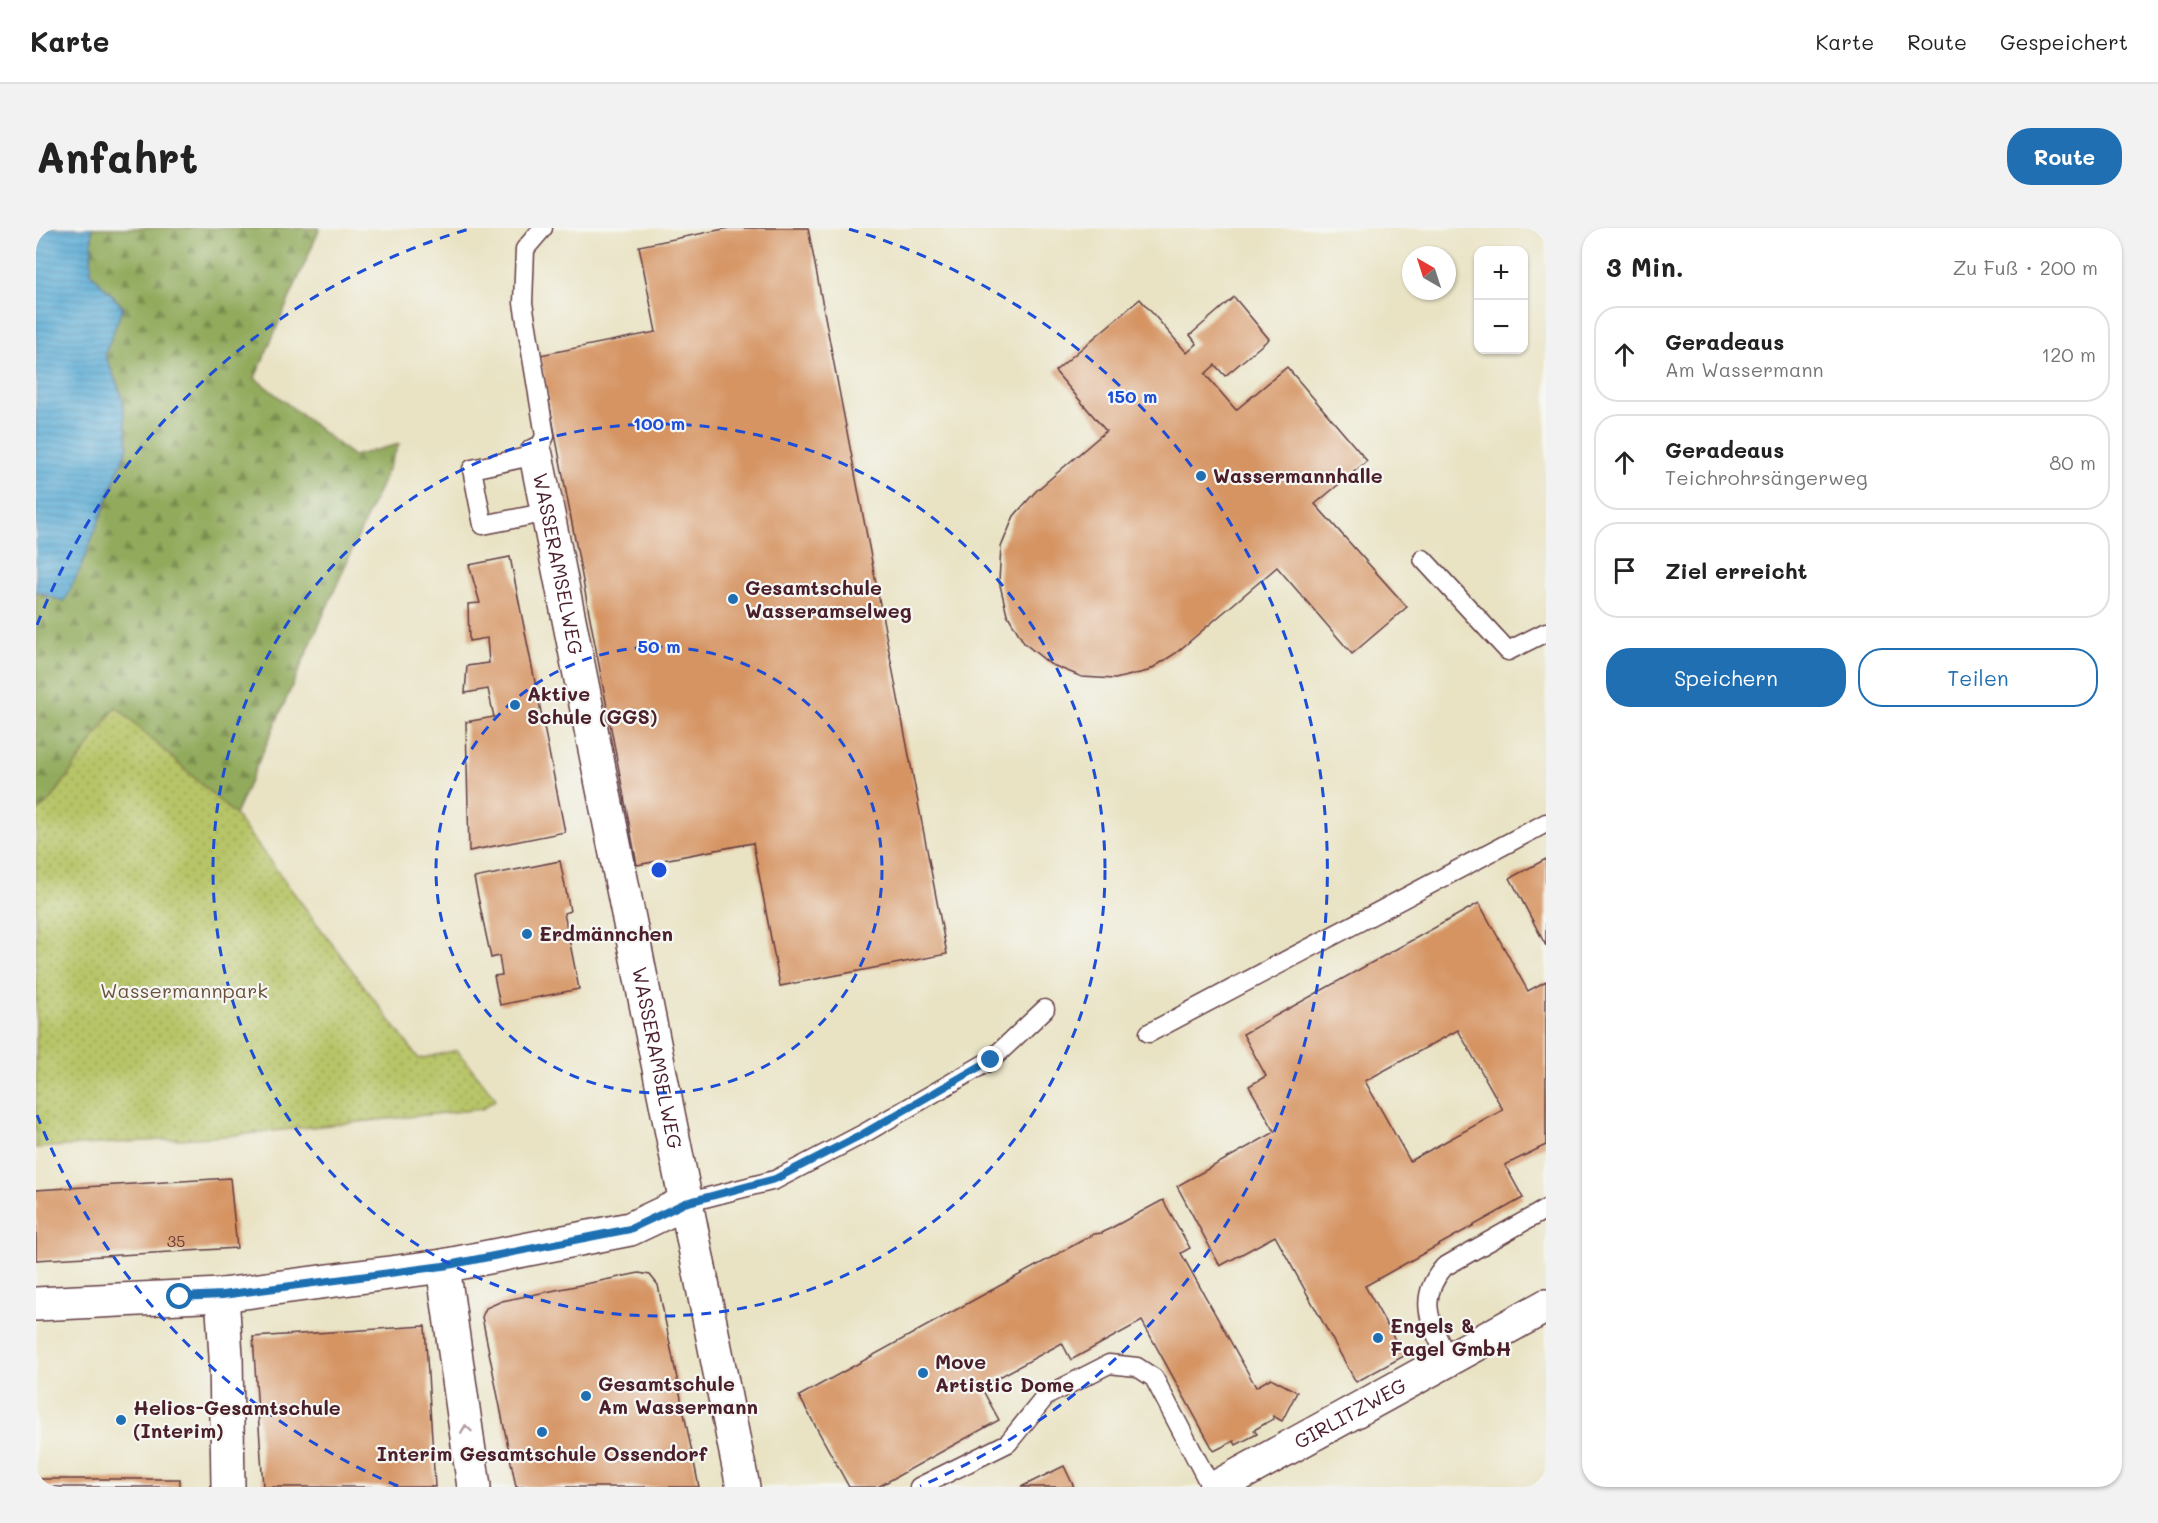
<!DOCTYPE html>
<html lang="de">
<head>
<meta charset="utf-8">
<style>
	body { margin:0; font-family:Mali,sans-serif; background:#f2f2f2; color:#222 }
	.controls { position:absolute; right:18px; top:18px; display:grid; overflow:hidden; border-radius:12px; box-shadow:0 2px 4px #0004 }
	.controls button { width:54px; height:54px; display:grid; place-items:center; padding:0; border:0; border-bottom:2px solid #e0e0e0; background:#fff; color:#222; font:30px sans-serif }
	.compass { position:absolute; left:1366px; top:18px; width:54px; height:54px; border-radius:50%; background:#fff; box-shadow:0 2px 4px #0004; rotate:321deg }
	.stop { position:absolute; width:18px; height:18px; margin:-14px; border:4px solid #1f6fb2; border-radius:50%; background:#fff }
	.stop.end { background:#1f6fb2; border-color:#fff; box-shadow:0 2px 6px #0008 }
	.list { margin:0; padding:0; list-style:none }
	h2 { display:flex; justify-content:space-between; align-items:center; height:78px; margin:0; padding:0 24px; font-size:26px }
	h2 small { font-size:20px; font-weight:400; color:#767676 }
	.list li { display:grid; grid-template-columns:39px 1fr auto; gap:18px; align-items:center; box-sizing:border-box; height:96px; margin:0 12px 12px; padding:0 12px; border:2px solid #e0e0e0; border-radius:24px }
	.list b { display:block; font-size:22px; white-space:nowrap }
	.list p { margin:0; font-size:20px; white-space:nowrap; color:#767676 }
	.list em { font-size:20px; font-style:normal; color:#767676 }
	.actions { display:flex; gap:12px; padding:18px 24px }
	.actions a { flex:1; padding:14px 0; border:2px solid #1f6fb2; border-radius:24px; text-align:center; font-size:21px; color:#1f6fb2 }
	.actions .main { background:#1f6fb2; color:#fff }
	.icon { flex:none; width:33px; height:33px; fill:none; stroke:currentColor; stroke-width:2; stroke-linecap:round; stroke-linejoin:round }
	.map { position:relative; flex:none; width:1510px; height:1259px; overflow:hidden; border-radius:24px }
	header { display:flex; align-items:center; gap:36px; box-sizing:border-box; height:84px; padding:0 30px; background:#fff; border-bottom:2px solid #e0e0e0 }
	header strong { font-size:28px }
	nav { display:flex; gap:33px; margin-inline-start:auto; font-size:21px }
	.intro { display:flex; align-items:center; justify-content:space-between; box-sizing:border-box; height:144px; padding:0 36px }
	h1 { margin:0; font-size:42px }
	.button { padding:15px 27px; border-radius:24px; background:#1f6fb2; color:#fff; font-size:21px; font-weight:700 }
	main { display:flex; gap:36px; padding:0 36px }
	aside { flex:1; background:#fff; border-radius:24px; box-shadow:0 2px 4px #0004 }
	.map>svg:first-child { display:block }
	.forest { fill:url(#forest-firs); stroke:#6e6444; stroke-width:1.5 }
	.park { fill:url(#park-dots); stroke:#807249; stroke-width:1.5 }
	.water { fill:url(#water-rules); stroke:#526680; stroke-width:1.5 }
	.building { fill:#d69463; fill-rule:evenodd }
	.lines { fill:none; stroke-linecap:round; stroke-linejoin:round }
	.service-casing { stroke:#623c42; stroke-width:21 }
	.minor-casing { stroke:#623c42; stroke-width:36 }
	.service { stroke:#fff; stroke-width:18 }
	.minor { stroke:#fff; stroke-width:33 }
	.oneway { stroke:#ae9aa0 }
	.route { stroke:#1f6fb2; stroke-width:8 }
	.ring { fill:none; stroke:#1d4ed8; stroke-width:3; stroke-dasharray:10 8 }
	.poi-dot { fill:#1f6fb2; stroke:#f6f6f2; stroke-width:2 }
	.labels { text-anchor:middle; stroke-width:4.5; stroke-linejoin:round; paint-order:stroke }
	.number-label { font-size:16px; fill:#6d3c39 }
	.poi-label { font-size:20px; font-weight:bold; fill:#4a1f2b; stroke:#f6f6f2; text-anchor:start }
	.street-label { font-size:20px; fill:#4a1f2b; stroke:#f6f6f2 }
	.park-label { font-size:20px; fill:#6b513d; stroke:#f6f6f2 }
	.centre { fill:#1d4ed8; stroke:#f6f6f2; stroke-width:3 }
	.ring-label { font-size:18px; text-anchor:middle; font-weight:bold; fill:#1d4ed8; stroke:#f6f6f2; stroke-width:4.5; stroke-linejoin:round; paint-order:stroke }
</style>
</head>
<body>
<header>
<strong>Karte</strong>
<nav><a>Karte</a><a>Route</a><a>Gespeichert</a></nav>
</header>
<div class="intro"><h1>Anfahrt</h1><a class="button">Route</a></div>
<main>
<div class="map">
<svg width="1510" height="1259" viewBox="0 0 1510 1259">
	<defs>
		<pattern id="forest-firs" width="22" height="20" patternUnits="userSpaceOnUse" patternTransform="scale(1.5)"><rect width="22" height="20" fill="#91aa5c"/><path d="M5 1l3.5 6h-7zM16 11l3.5 6h-7z" fill="#788a4c"/></pattern>
		<pattern id="park-dots" width="8" height="8" patternUnits="userSpaceOnUse" patternTransform="scale(1.5)"><rect width="8" height="8" fill="#b7c567"/><path d="M2 2h.1M6 6h.1" fill="none" stroke="#979f55" stroke-width="1.8" stroke-linecap="round"/></pattern>
		<pattern id="water-rules" width="6" height="5" patternUnits="userSpaceOnUse" patternTransform="scale(1.5)"><rect width="6" height="5" fill="#5aacd5"/><path d="M0 2.5h6" fill="none" stroke="#4c8bad"/></pattern>
	</defs>
	<rect width="100%" height="100%" fill="#f6f6f2"/>
	<filter id="ink" filterUnits="userSpaceOnUse"><feTurbulence type="fractalNoise" baseFrequency=".0167" numOctaves="2"/><feDisplacementMap in="SourceGraphic" scale="12" xChannelSelector="R" yChannelSelector="G"/><feConvolveMatrix kernelMatrix="1 2 1 2 8 2 1 2 1" color-interpolation-filters="sRGB"/></filter>
	<filter id="wash" filterUnits="userSpaceOnUse"><feTurbulence type="fractalNoise" baseFrequency=".008" numOctaves="4" result="noise"/><feDisplacementMap in="SourceGraphic" scale="24" xChannelSelector="R" yChannelSelector="G"/><feGaussianBlur stdDeviation="1.35" result="paint"/><feColorMatrix in="noise" values="0 0 0 0 0 0 0 0 0 0 0 0 0 0 0 0 0 1.4 0 .05"/><feComposite in="paint" operator="in"/></filter>
	<g filter="url(#wash)">
		<rect width="100%" height="100%" fill="#e9e3c4"/>
		<path class="forest" d="M56,0H284L219,150L317,228L363,216L199,587L80,479L16,571L0,585V363L28,374L78,257L86,168L69,126L87,79L55,45Z"/>
		<path class="park" d="M80,479L199,587L383,831L421,822L460,871L446,881L190,908L0,920V585L16,571Z"/>
		<path class="water" d="M0,0H56L55,45L87,79L69,126L86,168L92,218L45,339L28,374L0,363Z"/>
		<g id="blocks">
			<g class="building">
				<path d="M693,0H772L911,726L744,758L717,615L601,637L504,127L620,104L603,18Z"/>
				<path d="M1198,69L1233,111L1189,148L1179,137L1169,146L1200,182L1251,139L1331,233L1279,276L1371,379L1316,426L1241,339L1140,425L1112,443L1079,451L1046,449L1014,436L988,415L971,386L963,353L965,319L978,288L1000,263L1070,203L1019,143L1104,71L1151,125L1161,116L1154,107Z"/>
				<path d="M474,329L529,604L433,623L430,494L458,489L452,461L429,465L431,438L453,435L451,410L433,413L432,376L444,375L433,337Z"/>
				<path d="M1510,631V718L1474,650Z"/>
				<path d="M524,633L534,683L528,685L543,761L464,777L458,748L466,747L463,728L455,730L438,650Z"/>
				<path d="M1443,675L1492,763L1510,753V917L1469,937L1487,970L1329,1058L1368,1128L1320,1154L1239,1008L1184,1038L1141,958L1239,904L1213,858L1230,848L1207,806ZM1422,802L1467,882L1374,933L1329,853Z"/>
				<path d="M194,950L201,1020L0,1032V962Z"/>
				<path d="M1127,972L1154,1020L1145,1025L1220,1159L1235,1150L1261,1164L1246,1193L1237,1188V1191L1218,1202L1221,1206L1200,1217L1198,1213L1178,1223L1106,1093L1035,1132L1026,1115L945,1159L963,1192L842,1259H813L763,1168L1058,1006L1066,1005Z"/>
				<path d="M603,1045L614,1047L622,1057L663,1259H480L446,1089L450,1080L466,1073Z"/>
				<path d="M389,1098L399,1259H227L217,1109Z"/>
				<path d="M1028,1238L1038,1259H985Z"/>
				<rect x="0" y="1251" width="144" height="8"/>
			</g>
		</g>
	</g>
	<g filter="url(#ink)">
		<use href="#blocks" fill-opacity="0" stroke="#623c42" stroke-width="1.5"/>
		<g class="lines">
			<defs>
				<g id="service">
					<path d="M507,0L489,21L487,75L509,208L500,227L436,241L447,297L512,284"/>
					<path d="M1387,331L1472,423L1510,404"/>
					<path d="M1113,805L1510,595"/>
					<path d="M649,975L739,952L827,906L955,832L1009,781"/>
					<path d="M1412,1132C1396,1097 1379,1072 1408,1039L1510,981"/>
					<path d="M883,1259L972,1215L1010,1168L1073,1136L1101,1139L1118,1150L1175,1259"/>
				</g>
				<g id="minor">
					<path id="s1" d="M500,227L707,1259"/>
					<path d="M407,1038L438,1259"/>
					<path d="M186,1067L190,1128L192,1259"/>
					<path d="M0,1076L186,1067L407,1038L594,1001L649,975"/>
					<path id="s2" d="M1181,1259L1510,1078"/>
				</g>
			</defs>
			<use href="#service" class="service-casing"/>
			<use href="#minor" class="minor-casing"/>
			<use href="#service" class="service"/>
			<use href="#minor" class="minor"/>
		</g>
		<defs><path id="oneway-chevron" d="M-2-3.5L2.5 0L-2 3.5" fill="none" stroke-width="1.6" stroke-linecap="round" stroke-linejoin="round" transform="scale(1.5)"/></defs>
		<use class="oneway" href="#oneway-chevron" transform="translate(430 1201) rotate(-98)"/>
	</g>
	<g class="lines" filter="url(#ink)">
		<path class="route" d="M144,1069L186,1067L407,1038L594,1001L649,975L739,951L827,906L955,832"/>
	</g>
	<g class="ring">
		<circle cx="623" cy="642" r="223"/>
		<circle cx="623" cy="642" r="446"/>
		<path d="M362 1258A669 669 0 0 1 1 887M1 397A669 669 0 0 1 433 1M813 1A669 669 0 0 1 884 1258"/>
	</g>
	<g class="poi-dot">
		<circle cx="1165" cy="248" r="6"/>
		<circle cx="697" cy="371" r="6"/>
		<circle cx="479" cy="477" r="6"/>
		<circle cx="491" cy="706" r="6"/>
		<circle cx="1342" cy="1110" r="6"/>
		<circle cx="887" cy="1145" r="6"/>
		<circle cx="550" cy="1168" r="6"/>
		<circle cx="85" cy="1192" r="6"/>
		<circle cx="506" cy="1204" r="6"/>
	</g>
	<g class="labels">
		<g class="number-label">
			<text x="140" y="1019">35</text>
		</g>
		<g class="poi-label">
			<text x="1177" y="255">Wassermannhalle</text>
			<text x="709" y="367">Gesamtschule<tspan x="709" dy="23">Wasseramselweg</tspan></text>
			<text x="491" y="473">Aktive<tspan x="491" dy="23">Schule (GGS)</tspan></text>
			<text x="503" y="713">Erdmännchen</text>
			<text x="1354" y="1105">Engels &amp;<tspan x="1354" dy="23">Fagel GmbH</tspan></text>
			<text x="899" y="1141">Move<tspan x="899" dy="23">Artistic Dome</tspan></text>
			<text x="562" y="1163">Gesamtschule<tspan x="562" dy="23">Am Wassermann</tspan></text>
			<text x="97" y="1187">Helios-Gesamtschule<tspan x="97" dy="23">(Interim)</tspan></text>
			<text x="506" y="1233" text-anchor="middle">Interim Gesamtschule Ossendorf</text>
		</g>
		<g class="street-label">
			<text dy="7" stroke="none"><textPath href="#s1" startOffset="111">WASSERAMSELWEG</textPath></text>
			<text dy="7" stroke="none"><textPath href="#s1" startOffset="615">WASSERAMSELWEG</textPath></text>
			<text dy="7" stroke="none"><textPath href="#s2" startOffset="152">GIRLITZWEG</textPath></text>
		</g>
		<g class="park-label">
			<text x="148" y="770">Wassermannpark</text>
		</g>
	</g>
	<circle cx="623" cy="642" r="9" class="centre"/>
	<g class="ring-label">
		<text x="1096" y="175">150 m</text>
		<text x="623" y="202">100 m</text>
		<text x="623" y="425">50 m</text>
	</g>
</svg>
<div class="controls">
<button>+</button>
<button>−</button>
</div>
<svg class="compass" viewBox="-18 -18 36 36"><path d="M0-13l5 13h-10z" fill="#e53935"/><path d="M0 13l5-13h-10z" fill="#767676"/></svg>
<div class="stop" style="left:144px;top:1069px"></div>
<div class="stop end" style="left:955px;top:832px"></div>
</div>
<aside>
<h2>3 Min.<small>Zu Fuß · 200 m</small></h2>
<ul class="list">
<li><svg class="icon" aria-label="ahead" viewBox="0 0 24 24"><path d="M12 20V5M6 11l6-6 6 6"/></svg><div><b>Geradeaus</b><p>Am Wassermann</p></div><em>120 m</em></li>
<li><svg class="icon" aria-label="ahead" viewBox="0 0 24 24"><path d="M12 20V5M6 11l6-6 6 6"/></svg><div><b>Geradeaus</b><p>Teichrohrsängerweg</p></div><em>80 m</em></li>
<li><svg class="icon" aria-label="arrive" viewBox="0 0 24 24"><path d="M6 21V4h12l-3 4 3 4H6"/></svg><div><b>Ziel erreicht</b></div></li>
</ul>
<div class="actions"><a class="main">Speichern</a><a>Teilen</a></div>
</aside>
</main>
</body>
</html>
